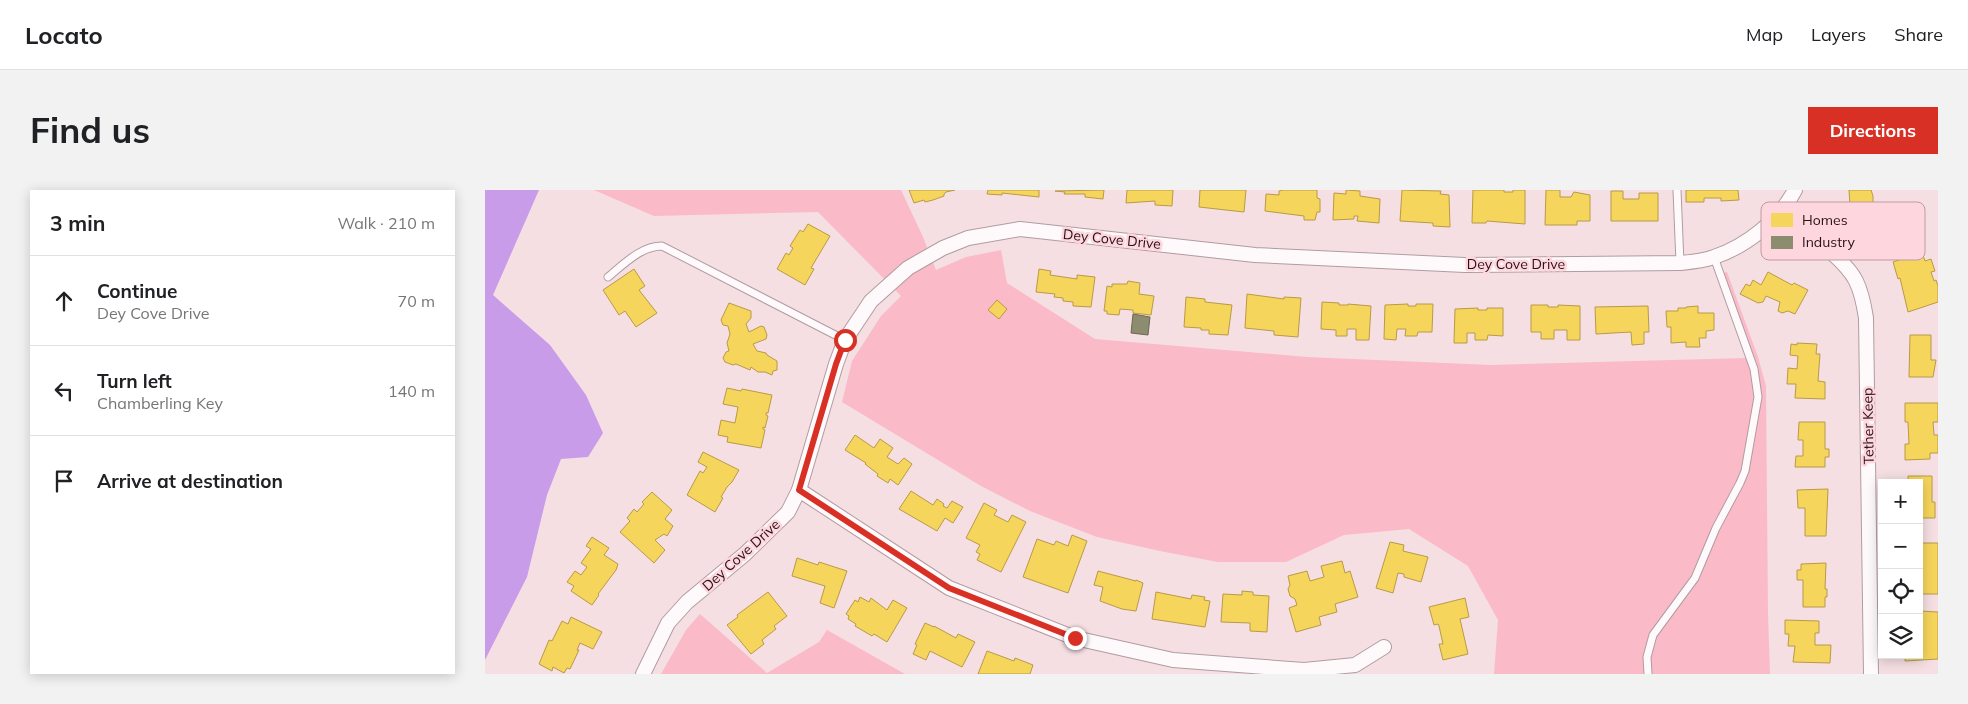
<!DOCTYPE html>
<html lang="en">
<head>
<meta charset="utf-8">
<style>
	body { margin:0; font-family:Mulish,sans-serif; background:#f2f2f2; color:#202124 }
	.controls { position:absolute; right:15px; bottom:15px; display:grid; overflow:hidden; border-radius:0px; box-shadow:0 2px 12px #0003 }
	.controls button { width:45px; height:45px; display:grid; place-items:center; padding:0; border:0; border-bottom:1px solid #e0e0e0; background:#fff; color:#202124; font:25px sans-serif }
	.stop { position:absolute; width:15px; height:15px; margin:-11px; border:4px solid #d93025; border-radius:50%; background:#fff }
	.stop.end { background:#d93025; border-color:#fff; box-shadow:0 1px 5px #0008 }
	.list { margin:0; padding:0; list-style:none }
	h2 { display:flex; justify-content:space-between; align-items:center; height:65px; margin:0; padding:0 20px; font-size:21px }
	h2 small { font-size:16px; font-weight:400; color:#757577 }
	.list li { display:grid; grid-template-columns:32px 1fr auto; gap:15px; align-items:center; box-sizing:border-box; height:90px; padding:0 20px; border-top:1px solid #e0e0e0 }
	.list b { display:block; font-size:19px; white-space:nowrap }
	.list p { margin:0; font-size:16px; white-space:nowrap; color:#757577 }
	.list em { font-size:16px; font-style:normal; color:#757577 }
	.icon { flex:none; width:28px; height:28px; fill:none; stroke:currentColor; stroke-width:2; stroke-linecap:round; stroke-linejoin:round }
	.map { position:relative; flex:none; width:1453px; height:484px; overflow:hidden; border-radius:0px }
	header { display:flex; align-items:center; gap:30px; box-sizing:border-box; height:70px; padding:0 25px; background:#fff; border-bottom:1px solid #e0e0e0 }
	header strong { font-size:24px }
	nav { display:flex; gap:28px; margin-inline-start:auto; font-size:18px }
	.intro { display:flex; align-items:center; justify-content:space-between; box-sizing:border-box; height:120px; padding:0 30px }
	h1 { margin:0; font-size:35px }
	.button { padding:12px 22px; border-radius:0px; background:#d93025; color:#fff; font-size:18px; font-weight:700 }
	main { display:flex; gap:30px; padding:0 30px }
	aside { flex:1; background:#fff; border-radius:0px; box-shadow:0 2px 12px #0003 }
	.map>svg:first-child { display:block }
	.green { fill:#fabac8 }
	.water { fill:#c99ce9 }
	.homes { fill:#f6d55c; stroke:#b89a47 }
	.industry { fill:#8c8c6e; stroke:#6e6754 }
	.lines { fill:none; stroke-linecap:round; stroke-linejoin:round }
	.service-casing { stroke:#b09ca0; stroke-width:9 }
	.minor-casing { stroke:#b09ca0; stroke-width:16 }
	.service { stroke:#fefafb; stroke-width:7 }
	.minor { stroke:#fefafb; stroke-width:14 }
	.route { stroke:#d93025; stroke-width:6 }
	.labels { text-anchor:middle; stroke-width:5; stroke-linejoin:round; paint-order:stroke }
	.street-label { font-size:14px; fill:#271116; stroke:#fed6dd }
	.key { fill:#fed6dd; stroke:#be9ba1; stroke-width:1 }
	.key-label { font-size:14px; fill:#271116 }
</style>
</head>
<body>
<header>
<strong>Locato</strong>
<nav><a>Map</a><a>Layers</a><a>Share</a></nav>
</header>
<div class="intro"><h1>Find us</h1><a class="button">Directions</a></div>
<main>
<aside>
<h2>3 min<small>Walk · 210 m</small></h2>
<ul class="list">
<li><svg class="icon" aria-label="ahead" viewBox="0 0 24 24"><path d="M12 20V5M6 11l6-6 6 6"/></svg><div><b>Continue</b><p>Dey Cove Drive</p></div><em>70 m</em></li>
<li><svg class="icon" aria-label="left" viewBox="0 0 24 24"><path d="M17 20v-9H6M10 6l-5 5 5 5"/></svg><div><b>Turn left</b><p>Chamberling Key</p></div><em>140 m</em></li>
<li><svg class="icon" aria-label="arrive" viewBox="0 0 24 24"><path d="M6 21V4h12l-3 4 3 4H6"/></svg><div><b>Arrive at destination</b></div></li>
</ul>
</aside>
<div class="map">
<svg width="1453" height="484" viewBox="0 0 1453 484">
	<rect width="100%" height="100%" fill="#f5dfe3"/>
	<g class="green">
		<path d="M109,0H416L438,47L451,80L481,67L516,60L522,93L610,149L822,167L1006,175L1261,168L1232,84L1242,82L1273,167L1281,196L1283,424L1285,484H1009L1013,430L983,376L924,339L859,345L801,372H733L675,361L612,347L545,321L496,296L357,212L367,171L396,126L416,106L333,22L169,26Z"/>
		<path d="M215,424L282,483L334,452L342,440L420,484H176L201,440Z"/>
	</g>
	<path class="water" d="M0,0H54L8,105L65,155L101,205L118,243L103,267L76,269L62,305L42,387L0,470Z"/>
	<g class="homes">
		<path d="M424,0H470L461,2L459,4V6L448,10L440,12L439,10L429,13Z"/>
		<path d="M503,0H554V7L517,3V5L502,4Z"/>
		<path d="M619,0L618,9L600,7V4H579L580,2L570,1Z"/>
		<path d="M642,0H688L687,16L670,15V11L641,13Z"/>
		<path d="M715,0H761L759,22L714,17Z"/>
		<path d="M798,0H832V8L835,9V22H832L830,30H819V26L780,21L781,4L794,5V1Z"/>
		<path d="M861,0L875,1V6L895,9L894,33L872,31L873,26H869V29L848,30L849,3L861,4Z"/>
		<path d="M917,0L956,1L955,4L964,5L965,37L948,36V33L915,31Z"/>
		<path d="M988,0H1019V2H1028V0H1040V34L1002,31L1001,33H987Z"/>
		<path d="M1061,0H1075V7H1086L1089,2L1105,5V31H1092V35H1060Z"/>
		<path d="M1201,0H1253L1254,10L1236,11V8H1219V12H1201Z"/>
		<path d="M1364,0H1386L1388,6V28L1366,30Z"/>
		<path d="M1126,1H1138V9H1154V3H1173V31H1126Z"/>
		<path d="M323,34L345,46L326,78L329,79L320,95L292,79L301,63L304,65L308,58L305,56L315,40L318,42Z"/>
		<path d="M1437,62L1440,71L1446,69L1450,81L1446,82L1449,91L1451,90L1453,96V112L1423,122L1415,88L1413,89L1408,72Z"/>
		<path d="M149,79L160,96L154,100L172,123L151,137L140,121L134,125L118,100Z"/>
		<path d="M554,79L566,81L565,85L592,89V85L610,87L606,117L588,116V112L578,111V108L569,107L570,104L551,102Z"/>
		<path d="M1283,82L1307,95L1309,93L1323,100L1310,124L1303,121L1297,123L1293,121L1295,112L1281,106L1278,112L1273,113L1255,104L1261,94L1265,96L1268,90L1276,95Z"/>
		<path d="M643,91L655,93L654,104L669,106L666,125L648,123V120L635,119L634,125L622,124V121H619L622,96L627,97V94H642Z"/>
		<path d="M762,104L799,109V107L816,108L813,147L789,145V141L760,138Z"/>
		<path d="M701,107L720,109V112L747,115L743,145L724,144V140H716V138L699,137Z"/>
		<path d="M512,110L522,119L514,129L503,120Z"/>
		<path d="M837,112L854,113V115H863V114L886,116L884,150H871V139H862V146H851V140L836,139Z"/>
		<path d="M244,113L266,121V128L261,134L264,142L276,136L279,137L282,145L281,149L268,154L272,161L281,163L282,165L292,171V180L288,181L287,185L280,182H273L266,177L265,180L251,174L248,175L240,172L238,168L241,162L244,161L242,153L245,144L243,136L238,135L236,130Z"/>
		<path d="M923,114V116H931V114H948L947,142H933L932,146H920L921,139H912L911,150L899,149L900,115Z"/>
		<path d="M1046,115H1063V117H1073V115L1095,116V150H1082V140H1069V149H1056V142H1046Z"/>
		<path d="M1163,116L1164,142H1159V154L1147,155L1146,142L1111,144L1110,117Z"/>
		<path d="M1213,116V123H1229V140L1221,141V148H1214L1215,157H1201V152L1186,153V137H1182L1181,121H1193V118H1201V117Z"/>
		<path d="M993,118V120H1002V118H1018V146L1003,145L1002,150H990V143H982V153H969L970,119Z"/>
		<path d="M1425,145H1446V170H1451L1448,187H1424Z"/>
		<path d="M1312,153L1332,154L1331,164H1335L1333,191L1340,192V209L1310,208L1311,194H1302L1303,178L1312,179L1313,166L1305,165L1306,154L1312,155Z"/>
		<path d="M242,198L256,201L257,199L287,205L283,223H281V225L283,226L280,238L278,237V239L280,240L276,258L242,252L243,247L233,245L236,230L250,233L253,217L238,214Z"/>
		<path d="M1420,213H1453V232H1448L1449,245H1453V263H1445V269L1420,270V254H1424L1423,232H1420Z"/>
		<path d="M1314,232H1340V259H1344V267H1340V277H1310L1311,266H1318V250H1313Z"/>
		<path d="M370,245L389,258L395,249L408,258L402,267L413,274L419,268L427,274L413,295L405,289L403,293L392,286L393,284L380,274L381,273L360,260Z"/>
		<path d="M218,262L254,280L247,292L242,297L236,307L238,308L230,322L202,305L215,281L218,283L222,277L213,272Z"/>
		<path d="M1423,286H1447V312H1450V328H1434V293H1423Z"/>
		<path d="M1343,299L1341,346H1320V318H1313L1312,300Z"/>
		<path d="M426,301L448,315L452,309L459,314L458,316L462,318L467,311L478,317L468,333L460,328L452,341L414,319Z"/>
		<path d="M167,302L187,320L180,329L188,336L182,346L179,344L170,350L180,360L169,373L135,342L145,331L142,328L149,319L152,322L159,314L157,312Z"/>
		<path d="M499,313L512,320L509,325L523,332L527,325L541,332L516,382L492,370L495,364L491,362L495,355L481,348Z"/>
		<path d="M587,345L602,351L583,403L538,387L552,349L569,355L571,351L583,356Z"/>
		<path d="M107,347L124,358L119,365L133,374L131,380L113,404L114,405L107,415L86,401L89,396L82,392L90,381L96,385L102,377L96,373L106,359L101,356Z"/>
		<path d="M905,352L919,355L918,361L943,367L936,392L919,387V384L913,383L908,403L891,398Z"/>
		<rect x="1434" y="353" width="19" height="51"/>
		<path d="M312,368L333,375L334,372L362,381L349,418L335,413L340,396L307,386Z"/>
		<path d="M857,371L860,383L865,381L873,407L850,414L852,422L834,427L836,435L811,442L804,418L812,415L810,409L805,406L803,399L805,395L803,386L822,381L825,391L839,387L836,376Z"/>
		<path d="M1341,373L1340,399H1342V407H1340V417H1318V390H1312V380H1316V374Z"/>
		<path d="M613,381L651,391V390L658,393L651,421L637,419L615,411L618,397L609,395Z"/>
		<path d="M757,401L768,402V405L784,406L782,442L765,441V433L736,432L738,404L757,405Z"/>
		<path d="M283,402L302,426L289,436L291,439L277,450L279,454L266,464L242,435L253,427L252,425Z"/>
		<path d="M671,402L706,409L707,405L720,407L719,410L725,411L720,437L667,429Z"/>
		<path d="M375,407L384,412L386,408L402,420L408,410L422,418L402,452L389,444L387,446L370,436L371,434L363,429L364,426L361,424L370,410L373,412Z"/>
		<path d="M980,408L984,427L975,429L983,464L958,470L954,454H958L954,436L953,434L949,435L944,417Z"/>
		<path d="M1434,421L1453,422V469L1420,471V465H1434Z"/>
		<path d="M86,427L117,442L108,459L95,453L92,460H94L85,479L82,478L79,483L68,477L67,481L54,474L64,450L67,451L77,431L83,434Z"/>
		<path d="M1300,430L1334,431V443H1330V455H1346L1345,473L1308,472L1310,456H1303L1304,444H1300Z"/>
		<path d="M440,433L449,437V436L471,448L473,444L490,452L477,477L445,461L441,470L428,464L432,455L430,454Z"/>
		<path d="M502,461L529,471L530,468L548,475L545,484H493Z"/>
	</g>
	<path class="industry" d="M648,124L665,127L663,145L646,143Z"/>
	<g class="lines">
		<defs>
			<g id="service">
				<path d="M1192,0L1195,73"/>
				<path d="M123,87C139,74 156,56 177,56L360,150"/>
				<path d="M1163,484L1162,467L1168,445L1210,388L1231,338L1255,293L1260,281L1273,207L1269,179L1229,67"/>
			</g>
			<g id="minor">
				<path d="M1297,23C1317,40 1359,67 1371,91C1377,103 1379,115 1381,128L1386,484"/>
				<path d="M314,300L464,398L590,448L688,470L819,480L870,475L899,457"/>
				<path d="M158,484L183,433L202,412L260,364L303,322L314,300L351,174L360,150L386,111L423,78L458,58L483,48L535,39L770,65L980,75L1195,73C1206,72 1218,71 1229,67C1262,56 1294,30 1310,0"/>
			</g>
		</defs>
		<use href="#service" class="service-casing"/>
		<use href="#minor" class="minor-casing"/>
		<use href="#service" class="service"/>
		<use href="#minor" class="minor"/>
	</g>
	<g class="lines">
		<path class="route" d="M360,150L351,174L314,300L464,398L590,448"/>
	</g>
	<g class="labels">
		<g class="street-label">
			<text transform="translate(627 49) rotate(6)" y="5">Dey Cove Drive</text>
			<text x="1031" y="79">Dey Cove Drive</text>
			<text transform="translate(1383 236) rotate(-91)" y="5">Tether Keep</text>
			<text transform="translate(256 365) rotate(-42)" y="5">Dey Cove Drive</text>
		</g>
	</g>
	<rect x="1276" y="12" width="164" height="58" rx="8" class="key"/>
	<rect x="1286" y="23" width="22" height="14" fill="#f6d55c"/>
	<rect x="1286" y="46" width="22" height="13" fill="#8c8c6e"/>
	<g class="key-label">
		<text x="1317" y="35">Homes</text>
		<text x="1317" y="57">Industry</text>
	</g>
</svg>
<div class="controls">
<button>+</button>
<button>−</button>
<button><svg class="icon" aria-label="locate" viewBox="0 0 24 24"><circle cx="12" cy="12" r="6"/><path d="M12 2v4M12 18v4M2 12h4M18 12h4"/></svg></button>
<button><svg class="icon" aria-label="layers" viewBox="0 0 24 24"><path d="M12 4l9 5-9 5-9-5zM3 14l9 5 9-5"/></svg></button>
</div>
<div class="stop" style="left:360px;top:150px"></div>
<div class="stop end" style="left:590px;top:448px"></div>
</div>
</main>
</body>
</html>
